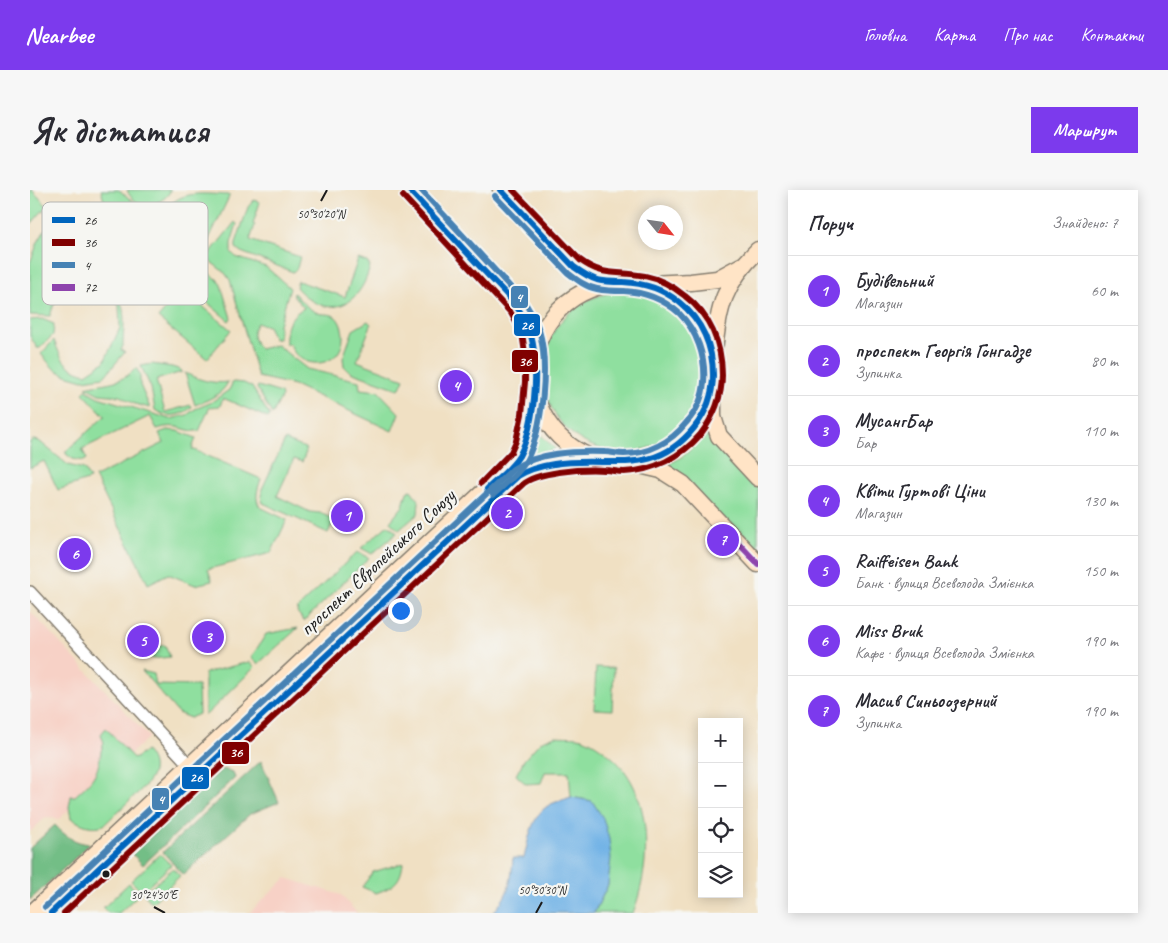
<!DOCTYPE html>
<html lang="uk">
<head>
<meta charset="utf-8">
<style>
	body { margin:0; font-family:Caveat,sans-serif; background:#f7f7f7; color:#2b2b33 }
	.controls { position:absolute; right:15px; bottom:15px; display:grid; overflow:hidden; border-radius:0px; box-shadow:0 2px 12px #0003 }
	.controls button { width:45px; height:45px; display:grid; place-items:center; padding:0; border:0; border-bottom:1px solid #e1e1e2; background:#fff; color:#2b2b33; font:25px sans-serif }
	.compass { position:absolute; left:608px; top:15px; width:45px; height:45px; border-radius:50%; background:#fff; box-shadow:0 2px 12px #0003; rotate:120deg }
	.you { position:absolute; left:370px; top:420px; width:18px; height:18px; margin:-12px; border:4px solid #fff; border-radius:50%; background:#1a73e8; box-shadow:0 0 0 8px #1a73e833 }
	.badge { display:grid; place-items:center; width:32px; height:32px; border-radius:50%; background:#7c3aed; color:#fff; font-size:16px; font-weight:700 }
	.pin { position:absolute; translate:-50% -50%; border:2px solid #fff; box-shadow:0 1px 5px #0006 }
	.list { margin:0; padding:0; list-style:none }
	h2 { display:flex; justify-content:space-between; align-items:center; height:65px; margin:0; padding:0 20px; font-size:21px }
	h2 small { font-size:16px; font-weight:400; color:#7c7c81 }
	.list li { display:grid; grid-template-columns:32px 1fr auto; gap:15px; align-items:center; box-sizing:border-box; height:70px; padding:0 20px; border-top:1px solid #e1e1e2 }
	.list b { display:block; font-size:19px; white-space:nowrap }
	.list p { margin:0; font-size:16px; white-space:nowrap; color:#7c7c81 }
	.list em { font-size:16px; font-style:normal; color:#7c7c81 }
	.icon { flex:none; width:28px; height:28px; fill:none; stroke:currentColor; stroke-width:2; stroke-linecap:round; stroke-linejoin:round }
	.map { position:relative; flex:none; width:728px; height:723px; overflow:hidden; border-radius:0px }
	header { display:flex; align-items:center; gap:30px; box-sizing:border-box; height:70px; padding:0 25px; background:#7c3aed; color:#fff }
	header strong { font-size:24px }
	nav { display:flex; gap:28px; margin-inline-start:auto; font-size:18px }
	.intro { display:flex; align-items:center; justify-content:space-between; box-sizing:border-box; height:120px; padding:0 30px }
	h1 { margin:0; font-size:35px }
	.button { padding:12px 22px; border-radius:0px; background:#7c3aed; color:#fff; font-size:18px; font-weight:700 }
	main { display:flex; gap:30px; padding:0 30px }
	aside { flex:1; background:#fff; border-radius:0px; box-shadow:0 2px 12px #0003 }
	.map>svg:first-child { display:block }
	.built { fill:#f7d1c6 }
	.green { fill:#8fdf9f; stroke:#567e5e }
	.forest { fill:#73be86; stroke:#486d51 }
	.water { fill:#72b3e6; stroke:#476881 }
	.lines { fill:none; stroke-linecap:round; stroke-linejoin:round }
	.street-casing { stroke:#867e70; stroke-width:14 }
	.secondary-casing { stroke:#867e70; stroke-width:19 }
	.street { stroke:#fff; stroke-width:11 }
	.secondary { stroke:#ffe4c6; stroke-width:16 }
	.bus-1-casing { stroke:#f6f6f2; stroke-width:10 }
	.bus-2-casing { stroke:#f6f6f2; stroke-width:10 }
	.bus-3-casing { stroke:#f6f6f2; stroke-width:10 }
	.bus-4-casing { stroke:#f6f6f2; stroke-width:10 }
	.bus-1 { stroke:#0065bd; stroke-width:6 }
	.bus-2 { stroke:#800000; stroke-width:6 }
	.bus-3 { stroke:#4682b4; stroke-width:6 }
	.bus-4 { stroke:#8e44ad; stroke-width:6 }
	.ticks { fill:none; stroke:#1c1c1c; stroke-width:2 }
	.bus-dot { fill:#1c1c1c; stroke:#f6f6f2; stroke-width:2 }
	.labels { text-anchor:middle; stroke-width:4.5; stroke-linejoin:round; paint-order:stroke }
	.street-label { font-size:20px; fill:#1c1c1c; stroke:#f6f6f2 }
	.key { fill:#f6f6f2; stroke:#b5b5b2; stroke-width:1 }
	.key-label { font-size:14px; fill:#1c1c1c }
	.ticks-label { font-size:12px; text-anchor:middle; fill:#1c1c1c; stroke:#f6f6f2; stroke-width:4.5; stroke-linejoin:round; paint-order:stroke }
	.line-badge { stroke:#f6f6f2; stroke-width:2 }
	.badge-label { font-size:14px; text-anchor:middle; font-weight:bold; fill:#fff }
</style>
</head>
<body>
<header>
<strong>Nearbee</strong>
<nav><a>Головна</a><a>Карта</a><a>Про нас</a><a>Контакти</a></nav>
</header>
<div class="intro"><h1>Як дістатися</h1><a class="button">Маршрут</a></div>
<main>
<div class="map">
<svg width="728" height="723" viewBox="0 0 728 723">
	<rect width="100%" height="100%" fill="#f6f6f2"/>
	<filter id="ink" filterUnits="userSpaceOnUse"><feTurbulence type="fractalNoise" baseFrequency=".02" numOctaves="2"/><feDisplacementMap in="SourceGraphic" scale="10" xChannelSelector="R" yChannelSelector="G"/><feConvolveMatrix kernelMatrix="1 2 1 2 8 2 1 2 1" color-interpolation-filters="sRGB"/></filter>
	<filter id="wash" filterUnits="userSpaceOnUse"><feTurbulence type="fractalNoise" baseFrequency=".0096" numOctaves="4" result="noise"/><feDisplacementMap in="SourceGraphic" scale="20" xChannelSelector="R" yChannelSelector="G"/><feGaussianBlur stdDeviation="1.12" result="paint"/><feColorMatrix in="noise" values="0 0 0 0 0 0 0 0 0 0 0 0 0 0 0 0 0 1.4 0 .05"/><feComposite in="paint" operator="in"/></filter>
	<g filter="url(#wash)">
		<rect width="100%" height="100%" fill="#f0e0c3"/>
		<g class="built">
			<path d="M0,421L119,547L29,629L16,627L0,642Z"/>
			<path d="M256,688L311,705L327,723H219Z"/>
		</g>
		<g class="green">
			<path d="M0,0H2L17,16L0,35Z"/>
			<path d="M71,0H89L106,14L118,17L127,27L140,29L142,32L139,16C154,0 174,4 199,5V7L177,53L166,65L113,28L74,11Z"/>
			<path d="M97,0H141C131,18 105,21 97,0Z"/>
			<path d="M224,10L230,12L223,34L225,35L220,50L270,67L267,78L263,82L211,62L206,58V53L218,17Z"/>
			<path d="M54,20L71,23L78,47L23,99L29,108L24,114L20,126L0,125V73L8,52L15,40L36,24Z"/>
			<path d="M205,32L207,34L201,53V62L206,67L236,77L260,98L249,134V149H244L238,136L227,133C220,143 223,151 230,159L247,155L277,179L329,191L330,199L348,201L369,223L362,241L264,195L228,187L200,90L195,83L176,68Z"/>
			<path d="M328,69L337,72L340,76C330,119 295,131 266,97L268,91L315,107Z"/>
			<path d="M165,73L187,89L191,95L201,128L199,131L150,89Z"/>
			<path d="M152,99L201,140L177,169L128,128Z"/>
			<path d="M81,100C99,113 93,137 93,156L91,160L95,162L74,187L53,190L36,185L24,179L11,164L24,150C31,169 36,179 56,184L74,172L90,138L89,116Z"/>
			<circle cx="593" cy="182" r="80"/>
			<path d="M264,103C271,111 278,119 288,123C293,125 300,123 304,126C310,129 313,140 313,146C314,178 269,183 260,154H256C255,138 259,126 274,118L263,105Z"/>
			<path d="M12,129L24,134L23,145L10,158H7L0,146V130Z"/>
			<path d="M338,131L340,133L341,135L327,171L374,189L370,198L368,199L320,182L314,176L313,168L323,140Z"/>
			<path d="M122,174L142,177L151,180L152,182L126,190L135,222L161,215L162,217C150,227 137,228 125,220L121,198L111,176Z"/>
			<path d="M106,178L110,184V195L120,218L105,214L90,206L69,204L56,197C75,192 92,194 106,178Z"/>
			<path d="M155,183C170,190 182,194 198,192C192,205 178,210 165,215Z"/>
			<path d="M203,192L214,193L222,197L240,226L238,228L193,208L190,216L180,217L169,241C152,242 148,232 127,239L120,226L52,259L57,269L54,271L43,269L36,264V261L75,226L53,203L56,200L68,207L140,229L157,225L165,219L180,213L199,200Z"/>
			<path d="M228,196L251,203L252,206L243,223L242,224L227,198Z"/>
			<path d="M137,240L148,241L166,248L162,259L231,289C228,298 224,308 230,317L257,330L241,363L178,379L182,391L165,395L138,384L118,394L65,287L134,253L129,243Z"/>
			<path d="M508,242L526,260L501,266Z"/>
			<path d="M674,242L682,252L728,299V367L638,274C655,267 665,257 674,242Z"/>
			<path d="M3,250L9,251L38,275L54,279L60,289L28,300L14,271L0,278V252Z"/>
			<path d="M255,250L275,258L276,262L272,272L264,269L247,306L280,322L290,323L303,329L304,330L298,343L233,313L231,307L232,299Z"/>
			<path d="M381,300L389,311L388,324L369,340L360,332L373,316L377,302Z"/>
			<path d="M358,335L367,343L342,364L331,358Z"/>
			<path d="M327,362L339,368L274,431L267,422L268,418Z"/>
			<path d="M268,438L228,474L221,468L236,444Z"/>
			<path d="M135,455L140,467C130,468 117,471 110,462L112,460Z"/>
			<path d="M219,472L225,477L175,526V483Z"/>
			<path d="M566,477L584,478L582,520L564,519Z"/>
			<path d="M112,481L124,484L126,495L168,496L169,524L160,528L148,523Z"/>
			<path d="M76,538L104,569L116,561C134,582 115,596 100,610C92,618 83,626 74,635C61,639 52,635 41,628L39,617L41,606H45C56,596 66,588 69,573C71,565 70,561 74,553L71,544Z"/>
			<path d="M525,546C532,547 541,546 548,547C559,549 570,557 578,564C624,599 622,674 603,723H564L578,695L562,611L541,607L539,582H515L511,593L496,594L486,585L494,570L510,552Z"/>
			<path d="M130,664L141,675L112,702L101,691Z"/>
			<path d="M373,673C371,692 363,697 346,703L332,697L343,682Z"/>
			<path d="M143,678L150,686L122,713L114,704Z"/>
			<path d="M99,693L109,704L89,723H78L73,718Z"/>
		</g>
		<g class="forest">
			<path d="M231,571L249,612L220,624L153,685L133,662Z"/>
			<path d="M192,579L203,582L205,588L113,675L102,664Z"/>
			<path d="M25,635C35,646 45,653 60,654L0,710V658Z"/>
		</g>
		<path class="water" d="M541,607L562,611L573,628L579,649L581,668L578,695L564,723H463C480,702 481,694 483,668H494C498,652 501,628 516,617C523,612 533,610 541,607Z"/>
	</g>
	<g filter="url(#ink)">
		<g class="lines">
			<defs>
				<path id="street" d="M0,402L164,580"/>
				<g id="secondary">
					<path d="M379,0L488,118C498,134 502,146 503,164"/>
					<path d="M471,0L544,77L553,85L579,94"/>
					<circle cx="593" cy="183" r="90"/>
					<path d="M619,94L661,92L687,89L711,76"/>
					<path d="M684,162C688,117 694,93 728,60"/>
					<path d="M683,206V227L689,246L728,288"/>
					<path d="M605,274L631,280L653,294L728,374"/>
					<path d="M2,723L461,295L488,267L499,241L504,192"/>
					<path d="M21,723L452,319L496,281L521,274L574,271"/>
				</g>
			</defs>
			<use href="#street" class="street-casing"/>
			<use href="#secondary" class="secondary-casing"/>
			<use href="#street" class="street"/>
			<use href="#secondary" class="secondary"/>
			<defs>
				<g id="bus-1">
					<path d="M379,0C404,27 429,54 454,81C468,96 485,111 495,130C512,161 506,236 489,266C481,279 467,289 457,299"/>
					<path d="M21,723L488,286C499,279 511,276 524,274C578,265 623,289 664,238C676,223 683,204 683,185C683,157 672,130 649,112C633,99 614,93 593,92C584,92 575,92 567,90C558,87 551,82 544,77L471,0"/>
				</g>
				<g id="bus-2">
					<path d="M373,6L481,123L492,143L495,163V192L492,224L486,251L481,262L451,293"/>
					<path d="M34,723L494,293C504,286 517,284 529,282C544,280 560,279 575,280C581,280 587,282 594,282C623,281 651,267 670,245C683,228 692,207 692,185C692,154 680,125 655,106C643,96 630,89 615,86C588,80 574,88 550,70L483,0"/>
				</g>
				<g id="bus-3">
					<path d="M391,0L495,113C500,121 506,130 509,140C519,173 513,238 497,269C490,283 475,294 463,305"/>
					<path d="M15,717L483,279C508,262 545,261 575,262C581,262 587,264 594,264C618,264 641,252 656,233C666,222 673,207 674,192C676,167 667,141 649,123C633,109 615,102 594,101C585,101 576,101 567,99C556,97 547,90 538,83L465,6"/>
				</g>
				<path id="bus-4" d="M699,343L728,374"/>
			</defs>
			<use href="#bus-1" class="bus-1-casing"/>
			<use href="#bus-2" class="bus-2-casing"/>
			<use href="#bus-3" class="bus-3-casing"/>
			<use href="#bus-4" class="bus-4-casing"/>
			<use href="#bus-1" class="bus-1"/>
			<use href="#bus-2" class="bus-2"/>
			<use href="#bus-3" class="bus-3"/>
			<use href="#bus-4" class="bus-4"/>
		</g>
	</g>
	<path class="ticks" d="M291,11L297,0M124,717L135,723M506,723L512,712"/>
	<circle class="bus-dot" cx="76" cy="684" r="4.5"/>
	<g class="labels">
		<g class="street-label">
			<text transform="translate(347 372) rotate(-43)" y="7">проспект Європейського Союзу</text>
		</g>
	</g>
	<rect x="12" y="12" width="166" height="103" rx="8" class="key"/>
	<rect x="22" y="27" width="23" height="6" fill="#0065bd"/>
	<rect x="22" y="49" width="23" height="7" fill="#800000"/>
	<rect x="22" y="72" width="23" height="6" fill="#4682b4"/>
	<rect x="22" y="94" width="23" height="7" fill="#8e44ad"/>
	<g class="key-label">
		<text x="54" y="35">26</text>
		<text x="54" y="57">36</text>
		<text x="54" y="80">4</text>
		<text x="54" y="102">72</text>
	</g>
	<g class="ticks-label">
		<text x="291" y="28">50°30'20"N</text>
		<text x="512" y="704">50°30'30"N</text>
		<text x="124" y="709">30°24'50"E</text>
	</g>
	<g class="line-badge">
		<rect x="480" y="95" width="19" height="24" rx="5" fill="#4682b4"/>
		<rect x="483" y="123" width="28" height="24" rx="5" fill="#0065bd"/>
		<rect x="481" y="159" width="28" height="24" rx="5" fill="#800000"/>
		<rect x="191" y="551" width="29" height="24" rx="5" fill="#800000"/>
		<rect x="151" y="576" width="29" height="24" rx="5" fill="#0065bd"/>
		<rect x="121" y="597" width="19" height="24" rx="5" fill="#4682b4"/>
	</g>
	<g class="badge-label">
		<text x="489" y="112">4</text>
		<text x="497" y="140">26</text>
		<text x="495" y="176">36</text>
		<text x="206" y="567">36</text>
		<text x="166" y="592">26</text>
		<text x="131" y="614">4</text>
	</g>
</svg>
<div class="controls">
<button>+</button>
<button>−</button>
<button><svg class="icon" aria-label="locate" viewBox="0 0 24 24"><circle cx="12" cy="12" r="6"/><path d="M12 2v4M12 18v4M2 12h4M18 12h4"/></svg></button>
<button><svg class="icon" aria-label="layers" viewBox="0 0 24 24"><path d="M12 4l9 5-9 5-9-5zM3 14l9 5 9-5"/></svg></button>
</div>
<svg class="compass" viewBox="-18 -18 36 36"><path d="M0-13l5 13h-10z" fill="#e53935"/><path d="M0 13l5-13h-10z" fill="#7c7c81"/></svg>
<div class="you"></div>
<div class="pin badge" style="left:317px;top:326px">1</div>
<div class="pin badge" style="left:477px;top:323px">2</div>
<div class="pin badge" style="left:178px;top:447px">3</div>
<div class="pin badge" style="left:426px;top:196px">4</div>
<div class="pin badge" style="left:113px;top:451px">5</div>
<div class="pin badge" style="left:45px;top:364px">6</div>
<div class="pin badge" style="left:693px;top:350px">7</div>
</div>
<aside>
<h2>Поруч<small>Знайдено: 7</small></h2>
<ul class="list">
<li><span class="badge">1</span><div><b>Будівельний</b><p>Магазин</p></div><em>60 m</em></li>
<li><span class="badge">2</span><div><b>проспект Георгія Гонгадзе</b><p>Зупинка</p></div><em>80 m</em></li>
<li><span class="badge">3</span><div><b>МусангБар</b><p>Бар</p></div><em>110 m</em></li>
<li><span class="badge">4</span><div><b>Квіти Гуртові Ціни</b><p>Магазин</p></div><em>130 m</em></li>
<li><span class="badge">5</span><div><b>Raiffeisen Bank</b><p>Банк · вулиця Всеволода Змієнка</p></div><em>150 m</em></li>
<li><span class="badge">6</span><div><b>Miss Bruk</b><p>Кафе · вулиця Всеволода Змієнка</p></div><em>190 m</em></li>
<li><span class="badge">7</span><div><b>Масив Синьоозерний</b><p>Зупинка</p></div><em>190 m</em></li>
</ul>
</aside>
</main>
</body>
</html>
